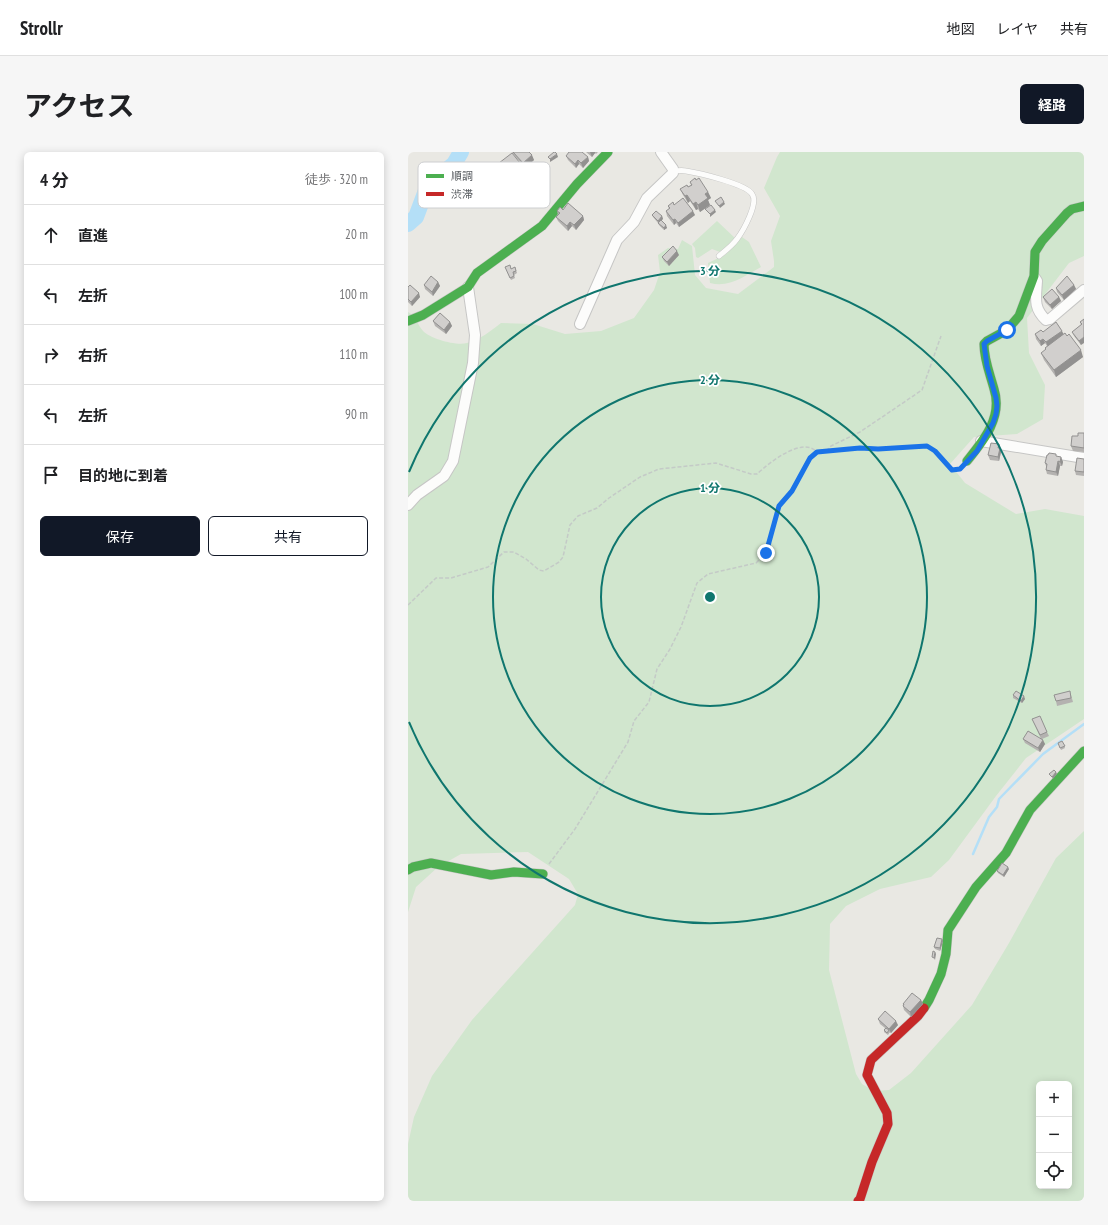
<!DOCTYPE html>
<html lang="ja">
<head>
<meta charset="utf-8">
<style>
	body { margin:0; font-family:"PT Sans Narrow","Noto Sans JP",sans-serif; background:#f6f6f6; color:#202124 }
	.controls { position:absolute; right:12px; bottom:12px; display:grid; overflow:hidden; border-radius:6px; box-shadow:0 2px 10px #0003 }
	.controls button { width:36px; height:36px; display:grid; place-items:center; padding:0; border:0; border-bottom:1px solid #e0e0e0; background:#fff; color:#202124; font:20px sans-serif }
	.stop { position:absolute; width:12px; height:12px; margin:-9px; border:3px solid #1a73e8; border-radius:50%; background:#fff }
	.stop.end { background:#1a73e8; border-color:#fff; box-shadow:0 1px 4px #0008 }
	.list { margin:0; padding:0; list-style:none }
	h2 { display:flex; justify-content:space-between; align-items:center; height:52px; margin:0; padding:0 16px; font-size:17px }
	h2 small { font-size:13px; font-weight:400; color:#757577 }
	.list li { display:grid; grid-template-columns:26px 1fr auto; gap:12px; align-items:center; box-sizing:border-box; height:60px; padding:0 16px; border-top:1px solid #e0e0e0 }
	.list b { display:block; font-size:15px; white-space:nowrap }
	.list em { font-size:13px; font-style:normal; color:#757577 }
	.actions { display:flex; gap:8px; padding:12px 16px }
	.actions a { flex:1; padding:9px 0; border:1px solid #111827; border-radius:6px; text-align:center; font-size:14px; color:#111827 }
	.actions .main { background:#111827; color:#fff }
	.icon { flex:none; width:22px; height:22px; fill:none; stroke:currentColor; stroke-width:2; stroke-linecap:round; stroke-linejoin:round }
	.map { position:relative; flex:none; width:676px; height:1049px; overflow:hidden; border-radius:6px }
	header { display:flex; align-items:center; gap:24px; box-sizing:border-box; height:56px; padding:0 20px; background:#fff; border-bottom:1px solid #e0e0e0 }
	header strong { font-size:19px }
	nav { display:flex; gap:22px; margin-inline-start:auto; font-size:14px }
	.intro { display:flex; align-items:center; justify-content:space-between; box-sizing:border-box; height:96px; padding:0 24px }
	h1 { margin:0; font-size:28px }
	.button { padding:10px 18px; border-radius:6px; background:#111827; color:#fff; font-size:14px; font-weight:700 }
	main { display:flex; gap:24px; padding:0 24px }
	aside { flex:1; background:#fff; border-radius:6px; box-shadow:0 2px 10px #0003 }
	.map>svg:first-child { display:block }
	.green { fill:#d1e6ce; fill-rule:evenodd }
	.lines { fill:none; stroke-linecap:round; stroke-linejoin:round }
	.stream { stroke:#b4dff7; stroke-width:2.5 }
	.river { stroke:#b4dff7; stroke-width:16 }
	.lane-casing { stroke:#c6c6c5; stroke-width:6 }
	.street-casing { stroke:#c6c6c5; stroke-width:12 }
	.fast-casing { stroke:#c5c5c3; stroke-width:10 }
	.jam-casing { stroke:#c5c5c3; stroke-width:10 }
	.path { stroke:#c4cac7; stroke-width:1.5; stroke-dasharray:4 2; stroke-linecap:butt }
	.lane { stroke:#fcfcfb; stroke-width:5 }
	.street { stroke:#fcfcfb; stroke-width:10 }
	.fast { stroke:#4caf50; stroke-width:9 }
	.jam { stroke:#c62828; stroke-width:9 }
	.wall { fill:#b4b2b0 }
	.shaded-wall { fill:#929190 }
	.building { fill:#d1cfcd; stroke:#929190 }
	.route { stroke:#1a73e8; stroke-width:5 }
	.ring { fill:none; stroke:#0f766e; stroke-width:2 }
	.key { fill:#fff; stroke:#cdced0; stroke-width:1 }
	.key-label { font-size:11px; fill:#595d61 }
	.centre { fill:#0f766e; stroke:#fff; stroke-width:2 }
	.ring-label { font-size:12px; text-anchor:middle; font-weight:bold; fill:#0f766e; stroke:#fff; stroke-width:3.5; stroke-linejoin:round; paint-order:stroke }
</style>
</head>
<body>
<header>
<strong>Strollr</strong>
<nav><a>地図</a><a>レイヤ</a><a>共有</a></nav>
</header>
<div class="intro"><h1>アクセス</h1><a class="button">経路</a></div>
<main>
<aside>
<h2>4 分<small>徒歩 · 320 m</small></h2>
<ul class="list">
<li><svg class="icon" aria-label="ahead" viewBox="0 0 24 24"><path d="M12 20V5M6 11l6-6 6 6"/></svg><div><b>直進</b></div><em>20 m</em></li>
<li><svg class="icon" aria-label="left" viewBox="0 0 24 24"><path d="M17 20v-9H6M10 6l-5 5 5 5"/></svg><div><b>左折</b></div><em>100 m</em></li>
<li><svg class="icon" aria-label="right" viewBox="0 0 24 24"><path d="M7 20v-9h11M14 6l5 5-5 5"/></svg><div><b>右折</b></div><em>110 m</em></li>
<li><svg class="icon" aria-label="left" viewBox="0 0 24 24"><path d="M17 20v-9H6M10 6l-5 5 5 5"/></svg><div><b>左折</b></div><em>90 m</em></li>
<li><svg class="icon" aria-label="arrive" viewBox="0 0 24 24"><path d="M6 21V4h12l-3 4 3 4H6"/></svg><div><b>目的地に到着</b></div></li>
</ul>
<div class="actions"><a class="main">保存</a><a>共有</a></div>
</aside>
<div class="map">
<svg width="676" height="1049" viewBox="0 0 676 1049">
	<rect width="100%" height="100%" fill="#e9e8e3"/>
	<g class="green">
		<path d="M372,0H676V104L661,111L619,166L621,201L637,233L635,267L609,282L566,285L542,312L557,331L608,362L637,357L676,364V567L618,606L588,644L541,708L523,725L472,737L438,754L422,772L421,818L448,922L454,932L466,939L481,938L503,921L564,853L601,791L648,706L676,679V1049H0V992L6,965L24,924L64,868L167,753L170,742L161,727L120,700L53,702L30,715L8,735L0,760V160C8,164 9,172 15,179C23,187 48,194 59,191C71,188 83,179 93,171L125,172L157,182L193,179L226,166L246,138L252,120L250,103L260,96L270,97L274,88L284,94L287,123L298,136L330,142L366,115V109L363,89L372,64L356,36L369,5ZM631,932H661V1034H631Z"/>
		<path d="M309,69L328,87L323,92L312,100L304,97L290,106L288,105L287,96L284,92Z"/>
		<path d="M334,85L341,90L353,115C336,124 322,136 302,131L300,111L317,103Z"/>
	</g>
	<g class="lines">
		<path class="stream" d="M565,702L581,665L589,655L591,647L635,602L676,572"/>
		<path class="river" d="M0,72L8,65L20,33L46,12L53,0"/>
		<defs>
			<path id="lane" d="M265,19C269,19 274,18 278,19C291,21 338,32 344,42C351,51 335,79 329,87C324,94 317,99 311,104"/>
			<g id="street">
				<path d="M627,126L629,129C628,146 625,156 638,168L642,167L676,138"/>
				<path d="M172,172L209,88L226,70L239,46L265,21V17L253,0"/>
				<path d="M573,289L676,306"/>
				<path d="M0,353L9,343L36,324L45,309L65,211L67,183L60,135"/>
			</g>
			<g id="fast">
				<path d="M0,169L15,163L60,135L69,121L134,74L169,32L200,0"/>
				<path d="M559,309C576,288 595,265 586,237C582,222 576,208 576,192L579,189L599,178L611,164L626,124L627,100L634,89L659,61L664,57L676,54"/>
				<path d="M0,718L5,715L23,711L83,723L106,720L135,722"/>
				<path d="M516,856L521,848L533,822L538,802L540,778L568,735L598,701L622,658L676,599"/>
			</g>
			<path id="jam" d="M450,1049L452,1047L464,1010L480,972L479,961L459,923L463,908L510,864L516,856"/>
		</defs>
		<use href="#lane" class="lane-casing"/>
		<use href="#street" class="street-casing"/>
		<use href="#fast" class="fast-casing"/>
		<use href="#jam" class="jam-casing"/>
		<g class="path">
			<path d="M418,299L423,294L452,280L514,238L533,184"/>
			<path d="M0,453L28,426H43L80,415L96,400H106L118,407L131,418L136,419L151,410L155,405L162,373L170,364L189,356L201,346L232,325L251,317L308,311L343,322H349C361,311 394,284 409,300"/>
			<path d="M141,712L167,677L220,590L226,569L241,550L249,517L262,497L273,475L289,431L300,422L348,411L358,401L371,354L384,339L402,306L409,300L418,299L452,296L470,297L519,294L527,299L544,318L550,317"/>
		</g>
		<use href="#lane" class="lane"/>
		<use href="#street" class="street"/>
		<use href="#fast" class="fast"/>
		<use href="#jam" class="jam"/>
	</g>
	<g class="wall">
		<path d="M104,0H121L126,8L117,16L106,3Z"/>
		<path d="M178,0H190L188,2L187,1L184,5Z"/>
		<path d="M158,4L180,5L181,9L175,16L171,12L168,16L160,8Z"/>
		<path d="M91,11H112L114,16L98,28L91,20L90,15L92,14Z"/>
		<path d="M288,28L300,40L303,46L300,48L302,53L292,60L290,57L288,58L282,49L280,51L275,43L272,37L280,35L283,33L282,30Z"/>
		<path d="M266,53L287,63L271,75L268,71L266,73L259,64L258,59L261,57L260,54Z"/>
		<path d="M155,58L175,64L176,68L168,78L164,74L160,79L150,69L148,65L150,63L149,59Z"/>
		<path d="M244,63L254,64L255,67L253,68L259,76L256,78L251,73L250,71L245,65Z"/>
		<path d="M271,103L261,114L256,109L254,105Z"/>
		<path d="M97,115L103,117L107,115L109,121L106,123L107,126L103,128Z"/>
		<path d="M30,130L32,134L25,144L17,137L16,133Z"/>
		<path d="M666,133L668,137L656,148L649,140L648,136Z"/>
		<path d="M0,135L12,145L4,154L0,150Z"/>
		<path d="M635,145H651L653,149L644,157L637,150Z"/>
		<path d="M676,167L673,193L666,184L664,180L673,173L672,170Z"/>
		<path d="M25,169L42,170L44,174L38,182L27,174Z"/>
		<path d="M635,180L656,182L675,205L648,225L636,208L633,201L638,198L637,196L639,194L637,191L633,194L628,187L627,182Z"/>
		<path d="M676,281V300L665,299L663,294L670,284Z"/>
		<path d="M591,292L593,300L591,309L582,308L580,303Z"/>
		<path d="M649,304L653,305L655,310L654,314H652L650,324L639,322L638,318V314L637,311Z"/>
		<path d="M676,307V324L668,323L667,319Z"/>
		<path d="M605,543L617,547L614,551L605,546Z"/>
		<path d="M663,543L665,550L649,554L648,549Z"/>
		<path d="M624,567L639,580L641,584L634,587L637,592L632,600L617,591L615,587H633Z"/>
		<path d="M654,589L657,596L653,598L650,591Z"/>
		<path d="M601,717L596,725L590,721L589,719Z"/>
		<path d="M535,789L532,799L527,797L526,795Z"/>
		<path d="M513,848L515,852L503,865L496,858L495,854V852Z"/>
		<path d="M470,867L490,873L483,881L481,880H482L480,883L476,880V878L477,876L472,872Z"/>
	</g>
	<g class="shaded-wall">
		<path d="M182,0H187V1L184,5Z"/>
		<path d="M149,2L150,5L142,10V7Z"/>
		<path d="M124,3L126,8L117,16L115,11Z"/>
		<path d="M180,5L181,9L175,16L173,11Z"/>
		<path d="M170,8L171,12L168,16L167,12Z"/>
		<path d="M112,11L114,16L98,28L97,24Z"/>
		<path d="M300,40L303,46L300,48L302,53L292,60L290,53L297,42Z"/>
		<path d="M279,43L282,49L280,51L277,44Z"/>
		<path d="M288,50L290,57L288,58L285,52Z"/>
		<path d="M316,50L317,52L312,56L311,54Z"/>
		<path d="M307,58L308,60L302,65V62Z"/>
		<path d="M285,59L287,63L271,75L270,71Z"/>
		<path d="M175,64L176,68L168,78L166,73Z"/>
		<path d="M254,64L255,67L251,71L250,69Z"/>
		<path d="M267,67L268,71L266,73L265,68Z"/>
		<path d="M162,70L164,74L160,79L159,74Z"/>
		<path d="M258,73L259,76L256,78V76Z"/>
		<path d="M269,99L271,103L261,114L259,110Z"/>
		<path d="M30,130L32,134L25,144L24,140Z"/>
		<path d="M666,133L668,137L656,148L654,143Z"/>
		<path d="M11,141L12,145L4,154L3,150Z"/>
		<path d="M651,145L653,149L644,157L642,153Z"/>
		<path d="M42,170L44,174L38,182L36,178Z"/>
		<path d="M654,179L656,183L640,195L638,190Z"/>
		<path d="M676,185V191L673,193L671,189Z"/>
		<path d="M635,187L637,191L633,194L632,189Z"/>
		<path d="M673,198L675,205L648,225L646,218Z"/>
		<path d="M591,292L593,300L591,309L590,305Z"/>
		<path d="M653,305L655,310L654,314L652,310Z"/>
		<path d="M650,309L652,314L650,324L648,320Z"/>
		<path d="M616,544L617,547L614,551L613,549Z"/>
		<path d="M635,588L637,592L632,600L630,596Z"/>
		<path d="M648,620L649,622L645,627L644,625Z"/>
		<path d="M600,715L601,717L596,725L595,723Z"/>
		<path d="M534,787L535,789L532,799V796Z"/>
		<path d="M527,800L528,802L527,808L526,806Z"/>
		<path d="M513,848L515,852L503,865L502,860Z"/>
		<path d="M488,869L490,873L483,881L481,877Z"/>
	</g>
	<g class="building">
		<path d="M105,0H121L124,3L115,11Z"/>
		<path d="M146,0H147L149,2L142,7L140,5Z"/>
		<path d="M161,0H174L180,5L173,11L170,8L167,12L158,4Z"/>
		<path d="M104,1L112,11L97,24L90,15L93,13L91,11Z"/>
		<path d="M287,26L288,28L291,26L300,40L297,42L300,46L290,53L288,50L285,52L279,43L277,44L272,37L279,33L280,35L284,33L282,30Z"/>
		<path d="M313,45L316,50L311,54L307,49Z"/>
		<path d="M275,46L285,59L270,71L267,67L265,68L258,59L262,56L260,54L265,50L266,53Z"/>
		<path d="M160,51L175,64L166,73L162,70L159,74L148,65L152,61L149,59L152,55L155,58Z"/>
		<path d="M303,53L307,58L302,62L297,57Z"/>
		<path d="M248,59L254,64L250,69L244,63Z"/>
		<path d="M253,68L258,73L256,76L250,71Z"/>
		<path d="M265,94L269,99L259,110L254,105Z"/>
		<path d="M102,113L103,117L107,115L108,119L105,120L106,124L102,126L97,115Z"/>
		<path d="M23,124L30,130L24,140L16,133Z"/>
		<path d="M659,124L666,133L654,143L648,136Z"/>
		<path d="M2,133L11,141L3,150L0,147V135Z"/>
		<path d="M644,137L651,145L642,153L635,145Z"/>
		<path d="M32,161L42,170L36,178L25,169Z"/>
		<path d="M676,167V185L671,189L664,180L674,172L672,170Z"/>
		<path d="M648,170L654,179L638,190L635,187L632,189L627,182L633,178L635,180Z"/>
		<path d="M657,181L659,184L661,182L673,198L646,218L633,201L638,197L637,196Z"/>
		<path d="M670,281H676V296L663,294L664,284H670Z"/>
		<path d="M583,291L591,292L590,296H592L590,305L580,303Z"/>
		<path d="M641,301L648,302V304L653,305L652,310L650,309L648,320L638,318L639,312L637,311L639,303H640Z"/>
		<path d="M669,306L676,307V320L667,319Z"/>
		<path d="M608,539L616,544L613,549L605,543Z"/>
		<path d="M662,539L663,546L648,549L646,543Z"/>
		<path d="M632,564L639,580L632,583L624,567Z"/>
		<path d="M620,579L635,588L630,596L615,587Z"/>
		<path d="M654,589L657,594L652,596L650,591Z"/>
		<path d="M646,618L648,620L644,625L641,622Z"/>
		<path d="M594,711L600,715L595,723L589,719Z"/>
		<path d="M529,786L534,787L532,796L526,795Z"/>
		<path d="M525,799L527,800L526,806L524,805Z"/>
		<path d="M504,841L513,848L502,860L495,854L496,852H495Z"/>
		<path d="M477,859L488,869L481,877L470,867Z"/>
		<path d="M478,876L481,878L479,881L476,878Z"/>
	</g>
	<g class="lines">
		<path class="route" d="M358,401L371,354L384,339L402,306L409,300L452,296L470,297L519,294L527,299L544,318L552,317L569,299L585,271L588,262L589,254L588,246L579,214L576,192L579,189L599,178"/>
	</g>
	<g class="ring">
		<circle cx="302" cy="445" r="109"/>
		<circle cx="302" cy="445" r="217"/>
		<path d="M1 320A326 326 0 1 1 1 570"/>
	</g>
	<rect x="10" y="10" width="132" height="46" rx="6" class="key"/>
	<rect x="18" y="22" width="18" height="4" fill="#4caf50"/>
	<rect x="18" y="40" width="18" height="4" fill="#c62828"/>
	<g class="key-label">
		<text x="43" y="28">順調</text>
		<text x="43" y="46">渋滞</text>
	</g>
	<circle cx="302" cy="445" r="6" class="centre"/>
	<g class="ring-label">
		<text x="302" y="123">3 分</text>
		<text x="302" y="232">2 分</text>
		<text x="302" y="340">1 分</text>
	</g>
</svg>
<div class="controls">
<button>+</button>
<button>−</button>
<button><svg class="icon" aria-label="locate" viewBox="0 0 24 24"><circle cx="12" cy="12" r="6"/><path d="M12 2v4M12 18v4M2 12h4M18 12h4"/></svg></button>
</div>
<div class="stop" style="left:599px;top:178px"></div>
<div class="stop end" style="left:358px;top:401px"></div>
</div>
</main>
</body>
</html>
